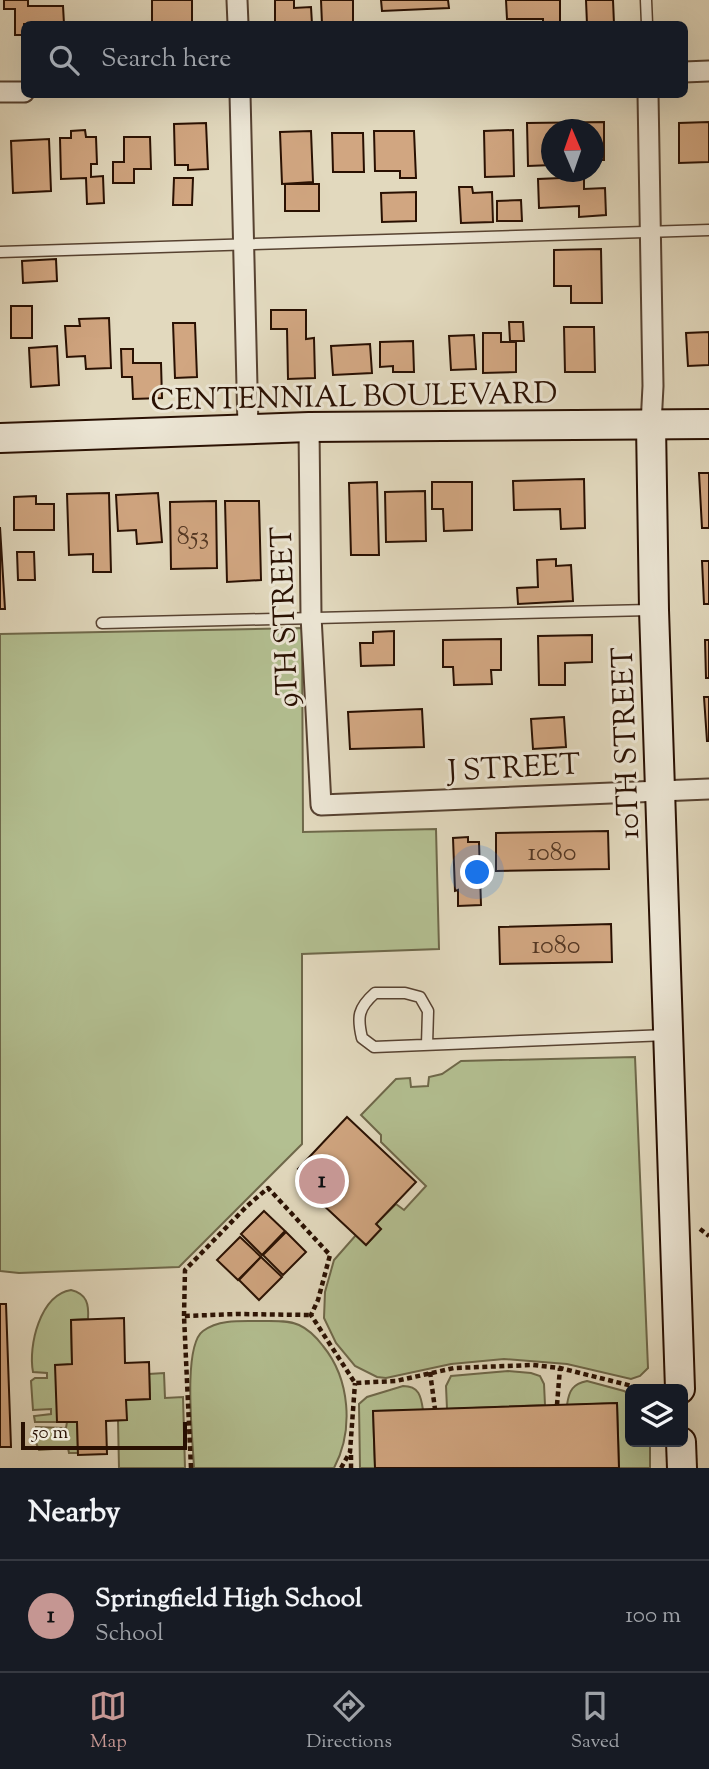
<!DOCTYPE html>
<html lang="en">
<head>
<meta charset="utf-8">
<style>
	body { margin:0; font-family:"Sorts Mill Goudy",serif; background:#242831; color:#f1f3f6 }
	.controls { position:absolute; right:21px; bottom:21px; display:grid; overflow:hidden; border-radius:10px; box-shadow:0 7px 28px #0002 }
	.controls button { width:63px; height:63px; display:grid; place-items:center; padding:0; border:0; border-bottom:2px solid #363941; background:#171b24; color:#f1f3f6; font:35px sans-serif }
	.compass { position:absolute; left:541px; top:119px; width:63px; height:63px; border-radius:50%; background:#171b24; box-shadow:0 7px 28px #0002; rotate:358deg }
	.scale { position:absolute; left:21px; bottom:18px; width:166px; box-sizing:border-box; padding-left:7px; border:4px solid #291002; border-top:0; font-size:19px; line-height:24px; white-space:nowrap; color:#291002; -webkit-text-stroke:5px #ece6d5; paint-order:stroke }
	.you { position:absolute; left:478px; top:873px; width:24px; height:24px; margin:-18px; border:5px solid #fff; border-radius:50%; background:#1a73e8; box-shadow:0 0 0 10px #1a73e833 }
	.badge { display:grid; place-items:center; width:46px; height:46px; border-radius:50%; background:#c59692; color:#111; font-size:23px; font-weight:700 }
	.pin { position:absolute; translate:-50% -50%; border:4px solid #fff; box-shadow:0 2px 7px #0006 }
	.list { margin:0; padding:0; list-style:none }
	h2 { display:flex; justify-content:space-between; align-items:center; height:91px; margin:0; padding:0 28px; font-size:30px }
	h2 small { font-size:23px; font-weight:400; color:#9ea1a6 }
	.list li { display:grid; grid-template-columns:46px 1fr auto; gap:21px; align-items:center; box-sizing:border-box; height:112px; padding:0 28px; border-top:2px solid #363941 }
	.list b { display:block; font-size:26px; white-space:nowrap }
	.list p { margin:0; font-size:23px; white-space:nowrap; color:#9ea1a6 }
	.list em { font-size:23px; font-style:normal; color:#9ea1a6 }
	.icon { flex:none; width:38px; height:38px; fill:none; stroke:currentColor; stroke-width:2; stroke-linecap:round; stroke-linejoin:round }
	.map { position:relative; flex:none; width:709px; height:1468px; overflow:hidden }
	.search { position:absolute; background:#171b24; box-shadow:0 7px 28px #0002; left:21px; right:21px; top:21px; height:77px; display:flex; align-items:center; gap:18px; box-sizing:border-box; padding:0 24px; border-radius:10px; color:#9ea1a6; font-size:26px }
	.sheet { height:203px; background:#171b24 }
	nav { display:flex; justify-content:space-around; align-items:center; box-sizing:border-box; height:98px; border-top:2px solid #363941; background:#171b24; font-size:19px; color:#9ea1a6 }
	nav a { display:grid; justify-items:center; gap:4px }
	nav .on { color:#c59692 }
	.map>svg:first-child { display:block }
	.green { fill:#b3bf91; stroke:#6e684a; stroke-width:2 }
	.building { fill:#d1a681; stroke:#291002; stroke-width:2 }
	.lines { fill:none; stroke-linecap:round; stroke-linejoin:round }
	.lane-casing { stroke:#574231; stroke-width:13 }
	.street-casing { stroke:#574231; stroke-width:23 }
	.secondary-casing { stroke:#291002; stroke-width:32 }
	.path { stroke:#291002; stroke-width:4.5; stroke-dasharray:5 3.5; stroke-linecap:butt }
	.lane { stroke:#ece6d5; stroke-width:10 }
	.street { stroke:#ece6d5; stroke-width:19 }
	.secondary { stroke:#ece6d5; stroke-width:28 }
	.labels { text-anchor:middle; stroke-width:6; stroke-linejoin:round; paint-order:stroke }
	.number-label { font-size:26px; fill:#533622 }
	.street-label { font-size:30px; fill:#291002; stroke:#ece6d5 }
</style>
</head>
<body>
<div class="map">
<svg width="709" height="1468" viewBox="0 0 709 1468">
	<rect width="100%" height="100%" fill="#e2d9be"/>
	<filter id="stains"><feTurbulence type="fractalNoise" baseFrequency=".00286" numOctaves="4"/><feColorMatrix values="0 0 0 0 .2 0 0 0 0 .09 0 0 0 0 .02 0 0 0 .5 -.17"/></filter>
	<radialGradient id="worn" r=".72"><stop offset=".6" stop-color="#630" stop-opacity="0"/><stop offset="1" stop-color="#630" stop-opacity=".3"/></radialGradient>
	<g class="green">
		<path d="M302,628L303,832L436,829L439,949L302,954V1144L179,1267L19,1273L0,1271V634Z"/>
		<path d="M635,1057L648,1368L640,1376L631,1379L567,1364L504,1359L451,1364L386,1378L377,1377L355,1366L336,1343L324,1318L325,1292L334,1260L356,1235L366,1245L381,1229L376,1224L396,1204L404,1210L426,1186L381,1142V1135L361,1115L396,1079L410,1078L411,1087L428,1086L429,1077L442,1074L461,1061Z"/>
		<path d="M71,1290C87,1294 89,1304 88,1319L71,1320L72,1364L57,1422H35L34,1416L51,1414V1409L33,1410L31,1381L35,1378H47V1373L33,1372C28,1346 40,1295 71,1290Z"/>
		<path d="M261,1321C273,1321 288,1320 299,1325C308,1329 317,1338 323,1346C350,1379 354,1430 334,1468H194C193,1441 182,1346 203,1331C219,1319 242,1321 261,1321Z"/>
		<path d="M508,1371L531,1373L540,1376L544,1384L545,1405L447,1409L446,1386L451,1376Z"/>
		<path d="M164,1373L165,1398L183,1397L185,1468H119L118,1420L126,1400L150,1399L149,1374Z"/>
		<path d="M587,1381L624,1391L630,1395V1442H650V1468H619L617,1403L567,1405C569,1390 573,1384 587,1381Z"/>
		<path d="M403,1386C419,1386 421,1396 423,1410L373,1411L375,1468H360L359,1404L367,1397Z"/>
		<path d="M67,1422H77L78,1453H69L68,1448L39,1450L34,1438L36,1427L66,1428Z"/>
	</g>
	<g class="building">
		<path d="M4,0H28V6H63L64,24H24V35H15V9H4Z"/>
		<path d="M152,0H192V23L152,24Z"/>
		<path d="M275,0H294V8L311,7L312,24H275Z"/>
		<path d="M321,0H353V24H322Z"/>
		<path d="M381,0H448L449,8L382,11Z"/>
		<path d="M506,0H560V24H543V19H507Z"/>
		<path d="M586,0H613L614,24H587Z"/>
		<path d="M604,122V160H594V130H552V165L528,166L527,123Z"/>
		<path d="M709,122V162L679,163V123Z"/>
		<path d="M206,123L208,169L188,170V165H175L174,124Z"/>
		<path d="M85,130L86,137H96L97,164H91V177L103,176L104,203L87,204L86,178L61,179L60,138H71V131Z"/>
		<path d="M513,130L514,176L485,177L484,131Z"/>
		<path d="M311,131L313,182L282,184L280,132Z"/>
		<path d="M374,131H414L416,178H400V171H375Z"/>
		<path d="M332,133H363L364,172H333Z"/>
		<path d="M124,137H150L151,169H134V183H113V162H124Z"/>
		<path d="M49,139L51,191L13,193L11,141Z"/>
		<path d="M584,177V189L605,188L606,215L579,217V206L539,208L538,179Z"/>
		<path d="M174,178H193L192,205H173Z"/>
		<rect x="285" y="184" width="34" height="27"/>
		<path d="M459,187H472L473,193L492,192L493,222L461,223Z"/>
		<path d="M416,192V221L382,222L381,193Z"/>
		<path d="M521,200L522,221H497V201Z"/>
		<path d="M601,249L602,303H571V286H554V250Z"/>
		<path d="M56,259L57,281L23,283L22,261Z"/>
		<rect x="11" y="306" width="21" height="32"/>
		<path d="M271,310H306V339L314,338L315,378L288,379L287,329H271Z"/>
		<path d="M109,318L111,368L86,369L85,356L67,357L65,326H80L79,319Z"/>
		<path d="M509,322H523L524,341H510Z"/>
		<path d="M173,323H195L197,377L175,378Z"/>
		<path d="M564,327H594L595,372H565Z"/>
		<path d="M709,332V365L688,366L686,333Z"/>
		<path d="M483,333H501V342H516V372L483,373Z"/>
		<path d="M474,335L476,369L451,370L449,336Z"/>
		<path d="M413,341L414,372H393V366L380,367V342Z"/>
		<path d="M370,344L372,373L333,375L331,346Z"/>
		<path d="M57,346L59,385L31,387L29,348Z"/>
		<path d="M121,349H133V363H161L162,398L133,399L132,377H122Z"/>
		<path d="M699,473H709V528H702Z"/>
		<path d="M584,479L585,528L561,529L560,509L514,510L513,481Z"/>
		<path d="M377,482L379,555H351L349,483Z"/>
		<path d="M432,482H472V530L444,531L443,509H432Z"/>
		<path d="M425,491L426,541L386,542L385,492Z"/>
		<path d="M109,493L111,572H93V554L69,555L67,494Z"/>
		<path d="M158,493L162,542L137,544L136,530L118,531L116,495Z"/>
		<path d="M36,496V504H54V530H14V497Z"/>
		<path d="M216,501L217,568L171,569L170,502Z"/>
		<path d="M225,501H259L261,580L227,582Z"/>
		<path d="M0,527L5,609H0Z"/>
		<path d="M17,552H34L35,580H18Z"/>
		<path d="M556,559V566L571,565L573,601L518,604L517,588L538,587L537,560Z"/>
		<path d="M702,561H709V604H704Z"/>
		<path d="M394,631V665L361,666L360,643H373V632Z"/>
		<path d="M592,635V662L565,663V685H539L538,636Z"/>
		<path d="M501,639V670H491L492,684L454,685L453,667H443V640Z"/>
		<path d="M705,640H709V678H706Z"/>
		<path d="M704,697H709V741H707Z"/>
		<path d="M422,709L424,747L350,749L348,712Z"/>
		<path d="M564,717L566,747L533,749L531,719Z"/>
		<path d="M608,831L609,869L496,871V833Z"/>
		<path d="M468,837V842H479L481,905L458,906V890L455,891L453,838Z"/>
		<path d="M611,924L612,962L500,964L499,927Z"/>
		<path d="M347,1117L416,1182L376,1224L381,1229L366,1245L305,1188L311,1182L298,1169Z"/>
		<path d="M264,1211L285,1231L262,1255L241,1234Z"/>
		<path d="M286,1232L306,1252L283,1275L263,1255Z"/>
		<path d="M240,1237L261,1257L238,1280L217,1260Z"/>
		<path d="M261,1257L282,1277L259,1300L239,1280Z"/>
		<path d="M0,1304H6L11,1447H0Z"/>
		<path d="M124,1318L125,1363L149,1362L150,1399L126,1400L127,1420L106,1421L107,1454L78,1455L77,1422H57L55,1365L72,1364L71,1320Z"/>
		<path d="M617,1403L619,1468H375L373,1411Z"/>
	</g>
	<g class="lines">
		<defs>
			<g id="lane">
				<path d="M646,0L647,24"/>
				<path d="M0,252L709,230"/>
				<path d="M102,623L650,610"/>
				<path d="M427,1045L428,1011L420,997L405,993H375C358,1008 357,1017 362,1038L374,1047L667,1035"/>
			</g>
			<g id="street">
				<path d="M237,0L238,24"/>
				<path d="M684,72L709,71"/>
				<path d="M0,92H24"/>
				<path d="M240,94L248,428"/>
				<path d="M648,94L653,386L651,425"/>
				<path d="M309,427L311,616L321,805L709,789"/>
			</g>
			<g id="secondary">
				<path d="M651,425L654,610L680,1389"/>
				<path d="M0,438L309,427L709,424"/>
				<path d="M681,1442L682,1468"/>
			</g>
		</defs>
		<use href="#lane" class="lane-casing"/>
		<use href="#street" class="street-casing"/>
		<use href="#secondary" class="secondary-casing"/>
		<g class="path">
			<path d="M700,1229L709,1236"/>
			<path d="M184,1316L185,1270L247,1206L268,1188L330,1255L318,1300L311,1315L355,1383L396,1381L454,1368L533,1365L560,1368L644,1389"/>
			<path d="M430,1372L435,1409"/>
			<path d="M557,1405L560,1368"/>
			<path d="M351,1455V1468"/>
			<path d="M191,1468L184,1316L237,1314L311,1315"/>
			<path d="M341,1468L350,1452L355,1383"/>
		</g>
		<use href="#lane" class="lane"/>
		<use href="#street" class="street"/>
		<use href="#secondary" class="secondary"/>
	</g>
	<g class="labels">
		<g class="number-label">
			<text x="193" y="544">853</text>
			<text x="552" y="860">1080</text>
			<text x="556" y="953">1080</text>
		</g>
		<g class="street-label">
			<text transform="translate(354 396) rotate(-1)" y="10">CENTENNIAL BOULEVARD</text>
			<text transform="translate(284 617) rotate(-92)" y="10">9TH STREET</text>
			<text transform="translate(625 743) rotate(-92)" y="10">10TH STREET</text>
			<text transform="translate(514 767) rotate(-3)" y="10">J STREET</text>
		</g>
	</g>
	<rect width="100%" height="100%" filter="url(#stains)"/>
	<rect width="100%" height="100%" fill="url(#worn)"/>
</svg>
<div class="controls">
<button><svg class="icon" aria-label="layers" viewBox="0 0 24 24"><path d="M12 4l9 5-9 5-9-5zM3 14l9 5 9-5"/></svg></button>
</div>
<svg class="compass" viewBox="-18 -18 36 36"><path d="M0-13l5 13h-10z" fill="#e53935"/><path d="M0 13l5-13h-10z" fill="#9ea1a6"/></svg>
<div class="scale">50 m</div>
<div class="you"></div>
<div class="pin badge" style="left:322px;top:1181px">1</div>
<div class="search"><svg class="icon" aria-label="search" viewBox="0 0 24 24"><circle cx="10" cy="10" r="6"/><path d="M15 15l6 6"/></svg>Search here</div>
</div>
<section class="sheet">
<h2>Nearby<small></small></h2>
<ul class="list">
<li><span class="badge">1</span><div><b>Springfield High School</b><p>School</p></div><em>100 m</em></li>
</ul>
</section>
<nav>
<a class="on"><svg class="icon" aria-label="map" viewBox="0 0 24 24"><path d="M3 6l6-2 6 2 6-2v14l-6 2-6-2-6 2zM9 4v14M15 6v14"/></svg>Map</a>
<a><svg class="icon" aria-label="directions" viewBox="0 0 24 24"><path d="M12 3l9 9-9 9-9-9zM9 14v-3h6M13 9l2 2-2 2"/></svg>Directions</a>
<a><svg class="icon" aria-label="saved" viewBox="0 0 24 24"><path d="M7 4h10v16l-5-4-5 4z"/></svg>Saved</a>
</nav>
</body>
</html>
